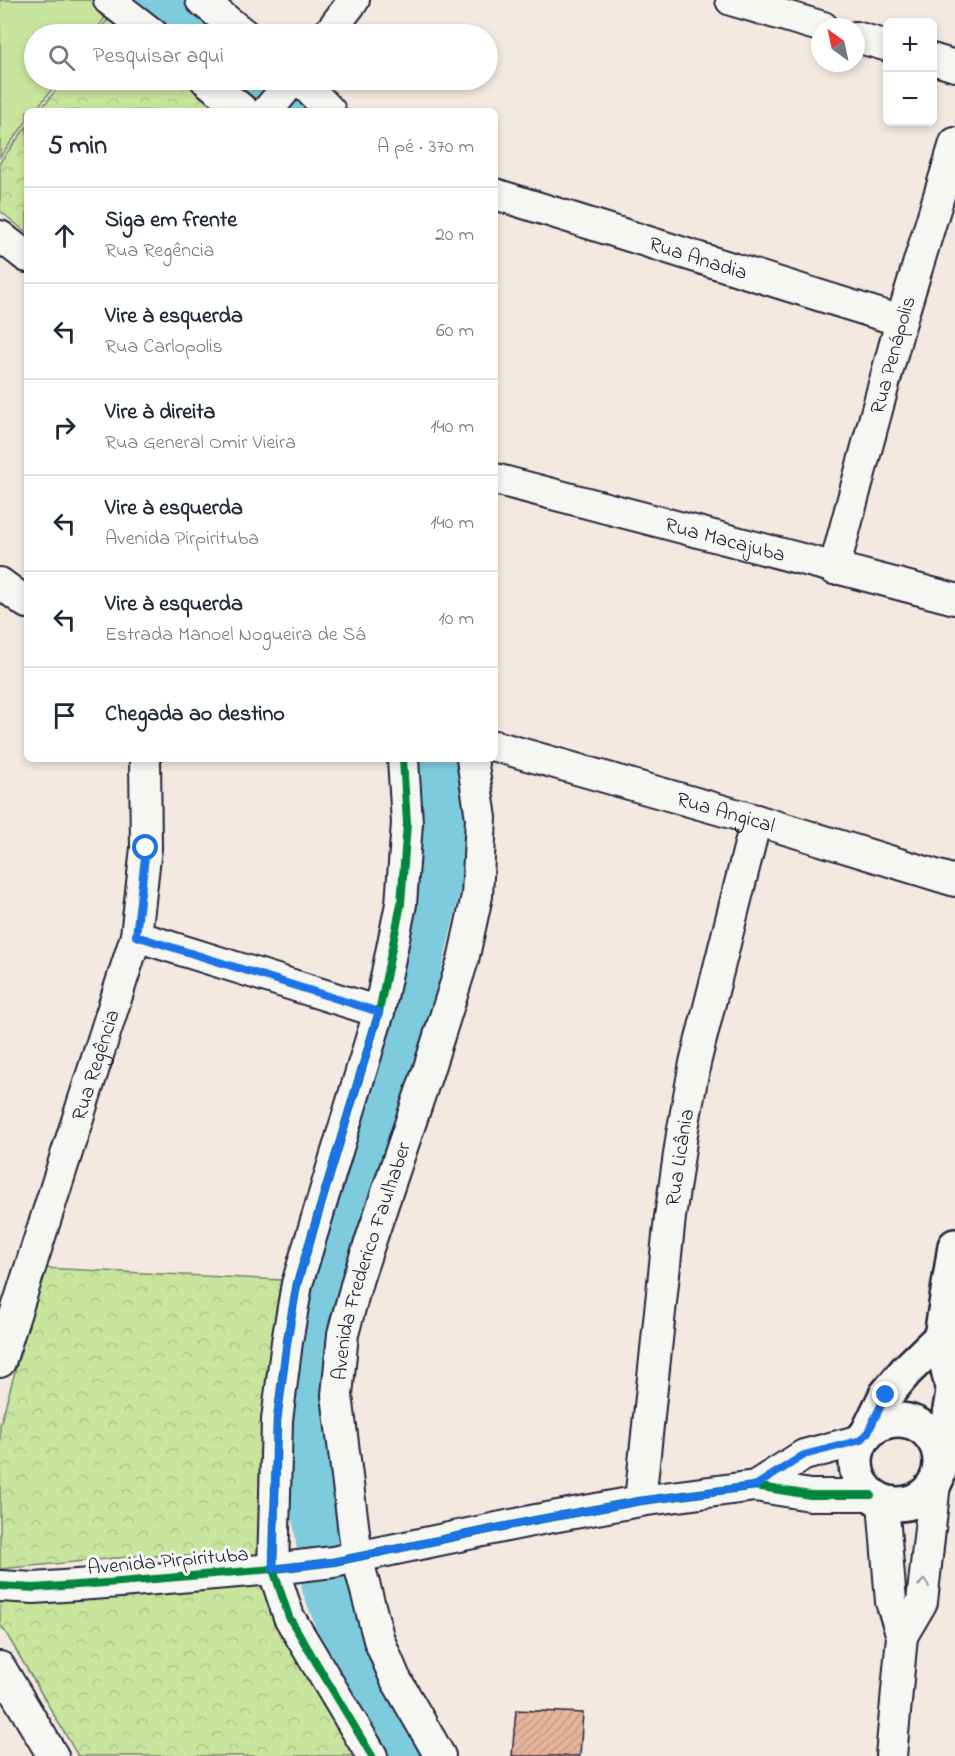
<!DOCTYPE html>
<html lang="pt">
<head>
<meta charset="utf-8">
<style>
	body { margin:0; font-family:"Indie Flower",sans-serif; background:#f2f2f3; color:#1f2937 }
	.controls { position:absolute; right:18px; top:18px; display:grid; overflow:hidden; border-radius:9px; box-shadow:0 3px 9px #0003 }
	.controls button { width:54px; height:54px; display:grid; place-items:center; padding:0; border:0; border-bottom:2px solid #e0e1e3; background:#fff; color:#1f2937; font:30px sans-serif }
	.compass { position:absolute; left:811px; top:18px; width:54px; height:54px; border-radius:50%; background:#fff; box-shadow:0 3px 9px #0003; rotate:327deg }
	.stop { position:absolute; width:18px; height:18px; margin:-14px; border:4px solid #1a73e8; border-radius:50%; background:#fff }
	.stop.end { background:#1a73e8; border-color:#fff; box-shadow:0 2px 6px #0008 }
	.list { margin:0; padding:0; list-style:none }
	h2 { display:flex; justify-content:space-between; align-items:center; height:78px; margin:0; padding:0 24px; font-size:26px }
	h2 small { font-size:20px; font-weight:400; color:#747a83 }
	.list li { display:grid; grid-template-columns:39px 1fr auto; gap:18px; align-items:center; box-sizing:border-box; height:96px; padding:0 24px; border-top:2px solid #e0e1e3 }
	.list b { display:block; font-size:22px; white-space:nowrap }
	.list p { margin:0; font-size:20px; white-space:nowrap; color:#747a83 }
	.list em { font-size:20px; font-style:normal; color:#747a83 }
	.icon { flex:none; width:33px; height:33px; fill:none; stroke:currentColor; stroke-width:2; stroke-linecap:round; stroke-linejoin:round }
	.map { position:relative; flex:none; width:955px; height:1756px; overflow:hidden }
	.search { position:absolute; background:#fff; box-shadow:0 3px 9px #0003; left:24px; top:24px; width:474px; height:66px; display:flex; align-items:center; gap:15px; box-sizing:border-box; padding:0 21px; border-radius:33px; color:#747a83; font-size:22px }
	.panel { position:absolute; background:#fff; box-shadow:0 3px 9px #0003; left:24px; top:108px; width:474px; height:654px; border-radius:9px }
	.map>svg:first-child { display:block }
	.grass { fill:#c7e59d; stroke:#74846c; stroke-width:1.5 }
	.park { fill:url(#park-crowns); stroke:#74846c; stroke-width:1.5 }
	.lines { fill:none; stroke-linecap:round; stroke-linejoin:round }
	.river { stroke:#7ecbdd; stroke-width:51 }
	.building { fill:url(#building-hatch); stroke:#22223b; stroke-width:1.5 }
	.minor-casing { stroke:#22223b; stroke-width:34 }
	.major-casing { stroke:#22223b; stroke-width:38 }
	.minor { stroke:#f6f6f2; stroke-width:30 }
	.major { stroke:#f6f6f2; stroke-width:33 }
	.cycleway-casing { stroke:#f6f6f2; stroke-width:11 }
	.cycleway { stroke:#00873e; stroke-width:8 }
	.oneway { stroke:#9797a0 }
	.route { stroke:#1a73e8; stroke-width:8 }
	.labels { text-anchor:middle; stroke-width:6; stroke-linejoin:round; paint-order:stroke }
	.street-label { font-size:21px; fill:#22223b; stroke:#f6f6f2 }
</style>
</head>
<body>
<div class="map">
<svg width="955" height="1756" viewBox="0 0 955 1756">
	<defs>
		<pattern id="park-crowns" width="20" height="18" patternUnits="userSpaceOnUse" patternTransform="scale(1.5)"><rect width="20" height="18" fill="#c7e59d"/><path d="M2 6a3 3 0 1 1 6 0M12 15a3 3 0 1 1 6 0" fill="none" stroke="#abc488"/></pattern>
		<pattern id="building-hatch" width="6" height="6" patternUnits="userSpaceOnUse" patternTransform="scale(1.5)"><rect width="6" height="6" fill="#e7b39a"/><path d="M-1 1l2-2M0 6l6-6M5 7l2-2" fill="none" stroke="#c69a86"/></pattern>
	</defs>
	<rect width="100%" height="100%" fill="#f3e9e0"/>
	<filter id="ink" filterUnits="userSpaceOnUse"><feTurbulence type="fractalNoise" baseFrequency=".0167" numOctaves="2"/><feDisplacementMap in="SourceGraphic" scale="12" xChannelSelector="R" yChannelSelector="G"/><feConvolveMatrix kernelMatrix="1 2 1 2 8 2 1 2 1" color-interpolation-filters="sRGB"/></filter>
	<g filter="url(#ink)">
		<path class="grass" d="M0,0H97L111,10L93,34H34V80H59L35,111H27V121L0,157Z"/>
		<g class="park">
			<path d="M113,13L141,34H96Z"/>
			<path d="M64,80H198L238,111H39Z"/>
			<path d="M27,126V233L0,211V162Z"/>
			<path d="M44,1268L281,1280L261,1424L263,1556H139L0,1569V1425Z"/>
			<path d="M265,1577L355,1756H78L6,1633L0,1625V1597Z"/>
		</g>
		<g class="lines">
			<g class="river">
				<path d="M147,0L193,34"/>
				<path d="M254,80L287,104L292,111"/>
				<path d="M403,1756L366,1686L327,1585L319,1523L298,1427L331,1255L397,1046L449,829L434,759"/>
			</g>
		</g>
		<path class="building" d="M516,1710L583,1713L580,1756H512Z"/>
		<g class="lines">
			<defs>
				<g id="minor">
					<path d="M109,0L153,34"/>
					<path d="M201,0L244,34"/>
					<path d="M731,0L823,27"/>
					<path d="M328,34L354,0"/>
					<path d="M856,37L888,46"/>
					<path d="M932,59L955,66"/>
					<path d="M206,80L244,111"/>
					<path d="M300,80L330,111"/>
					<path d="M267,111L293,80"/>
					<path id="s1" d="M495,194L901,321"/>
					<path d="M0,236L27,257"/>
					<path id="s2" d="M495,479L955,599"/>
					<path id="s3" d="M834,569L901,321L955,143"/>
					<path d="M0,583L27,603"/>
					<path id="s4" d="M495,746L756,820L955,881"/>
					<path d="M136,936L379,1012"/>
					<path id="s5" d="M0,1362L136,936L146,848L145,759"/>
					<path d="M755,1486L804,1455L861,1440"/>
					<path id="s6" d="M640,1501L670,1217L682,1134L695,1063L756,820"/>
					<path d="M883,1502L891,1602L902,1636L891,1756"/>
					<path d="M0,1586L34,1588L120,1582L273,1569L333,1562L536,1520L640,1501L755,1486L810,1495H871"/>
					<path d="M902,1636L922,1602L935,1483"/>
					<path d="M0,1667L53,1756"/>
					<path d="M372,1756L289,1617L273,1569L277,1420L287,1342L297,1284L379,1012L401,904L407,823L403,759"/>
					<path id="s7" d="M440,1756L395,1678L379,1640L357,1557L337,1395L343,1334L358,1278L428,1071L463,960L477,896L481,818L472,759"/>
				</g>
				<g id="major">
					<circle cx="898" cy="1462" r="42"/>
					<path d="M868,1432L886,1395L906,1371L941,1337"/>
					<path d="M941,1462L953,1392L941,1337L955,1246"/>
				</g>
			</defs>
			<use href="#minor" class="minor-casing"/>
			<use href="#major" class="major-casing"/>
			<use href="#minor" class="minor"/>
			<use href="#major" class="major"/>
			<defs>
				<g id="cycleway">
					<path d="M0,1586L34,1588L120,1582L273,1569L333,1562L536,1520L640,1501L755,1486L810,1495H871"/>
					<path d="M372,1756L289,1617L273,1569L277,1420L287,1342L297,1284L379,1012L401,904L407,823L403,759"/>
				</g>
			</defs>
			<use href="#cycleway" class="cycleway-casing"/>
			<use href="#cycleway" class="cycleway"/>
		</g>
		<defs><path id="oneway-chevron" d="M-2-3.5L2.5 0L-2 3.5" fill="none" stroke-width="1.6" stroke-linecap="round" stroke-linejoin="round" transform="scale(1.5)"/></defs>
		<use class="oneway" href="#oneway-chevron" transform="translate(924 1583) rotate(-84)"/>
	</g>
	<g class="lines" filter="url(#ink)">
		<path class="route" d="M146,848L136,936L379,1012L297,1284L287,1342L277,1420L273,1569L333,1562L536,1520L640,1501L755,1486L804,1455L861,1440L868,1432L886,1395"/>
	</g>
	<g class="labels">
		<g class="street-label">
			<text dy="7" stroke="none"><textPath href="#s1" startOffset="213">Rua Anadia</textPath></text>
			<text dy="7" stroke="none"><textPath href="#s3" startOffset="222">Rua Penápolis</textPath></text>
			<text dy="7" stroke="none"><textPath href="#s2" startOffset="238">Rua Macajuba</textPath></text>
			<text dy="7" stroke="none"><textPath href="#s4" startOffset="240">Rua Angical</textPath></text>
			<text dy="7" stroke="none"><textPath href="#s5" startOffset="312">Rua Regência</textPath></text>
			<text dy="7" stroke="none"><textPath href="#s6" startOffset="346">Rua Licânia</textPath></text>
			<text dy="7" stroke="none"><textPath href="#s7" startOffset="519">Avenida Frederico Faulhaber</textPath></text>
			<text transform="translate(168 1560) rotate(-5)" y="7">Avenida Pirpirituba</text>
		</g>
	</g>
</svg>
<div class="controls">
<button>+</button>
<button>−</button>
</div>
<svg class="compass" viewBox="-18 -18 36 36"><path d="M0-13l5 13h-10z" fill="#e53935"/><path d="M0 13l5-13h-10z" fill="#747a83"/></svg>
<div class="stop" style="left:146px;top:848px"></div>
<div class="stop end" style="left:886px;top:1395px"></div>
<div class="search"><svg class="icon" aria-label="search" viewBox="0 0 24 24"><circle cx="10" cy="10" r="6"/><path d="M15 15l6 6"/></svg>Pesquisar aqui</div>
<section class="panel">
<h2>5 min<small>A pé · 370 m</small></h2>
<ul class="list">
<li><svg class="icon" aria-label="ahead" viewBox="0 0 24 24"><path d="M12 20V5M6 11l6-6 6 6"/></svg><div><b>Siga em frente</b><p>Rua Regência</p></div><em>20 m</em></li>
<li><svg class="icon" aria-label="left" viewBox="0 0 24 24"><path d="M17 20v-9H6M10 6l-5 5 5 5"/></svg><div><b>Vire à esquerda</b><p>Rua Carlopolis</p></div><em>60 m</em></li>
<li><svg class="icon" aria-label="right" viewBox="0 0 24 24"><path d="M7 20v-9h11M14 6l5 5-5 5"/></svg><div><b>Vire à direita</b><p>Rua General Omir Vieira</p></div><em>140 m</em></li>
<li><svg class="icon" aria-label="left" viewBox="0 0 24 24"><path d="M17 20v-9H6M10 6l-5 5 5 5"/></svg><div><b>Vire à esquerda</b><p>Avenida Pirpirituba</p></div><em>140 m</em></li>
<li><svg class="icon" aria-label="left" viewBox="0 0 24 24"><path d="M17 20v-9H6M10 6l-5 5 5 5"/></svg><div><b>Vire à esquerda</b><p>Estrada Manoel Nogueira de Sá</p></div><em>10 m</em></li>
<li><svg class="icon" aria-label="arrive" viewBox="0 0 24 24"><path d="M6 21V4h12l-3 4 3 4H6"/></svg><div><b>Chegada ao destino</b></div></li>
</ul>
</section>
</div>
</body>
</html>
